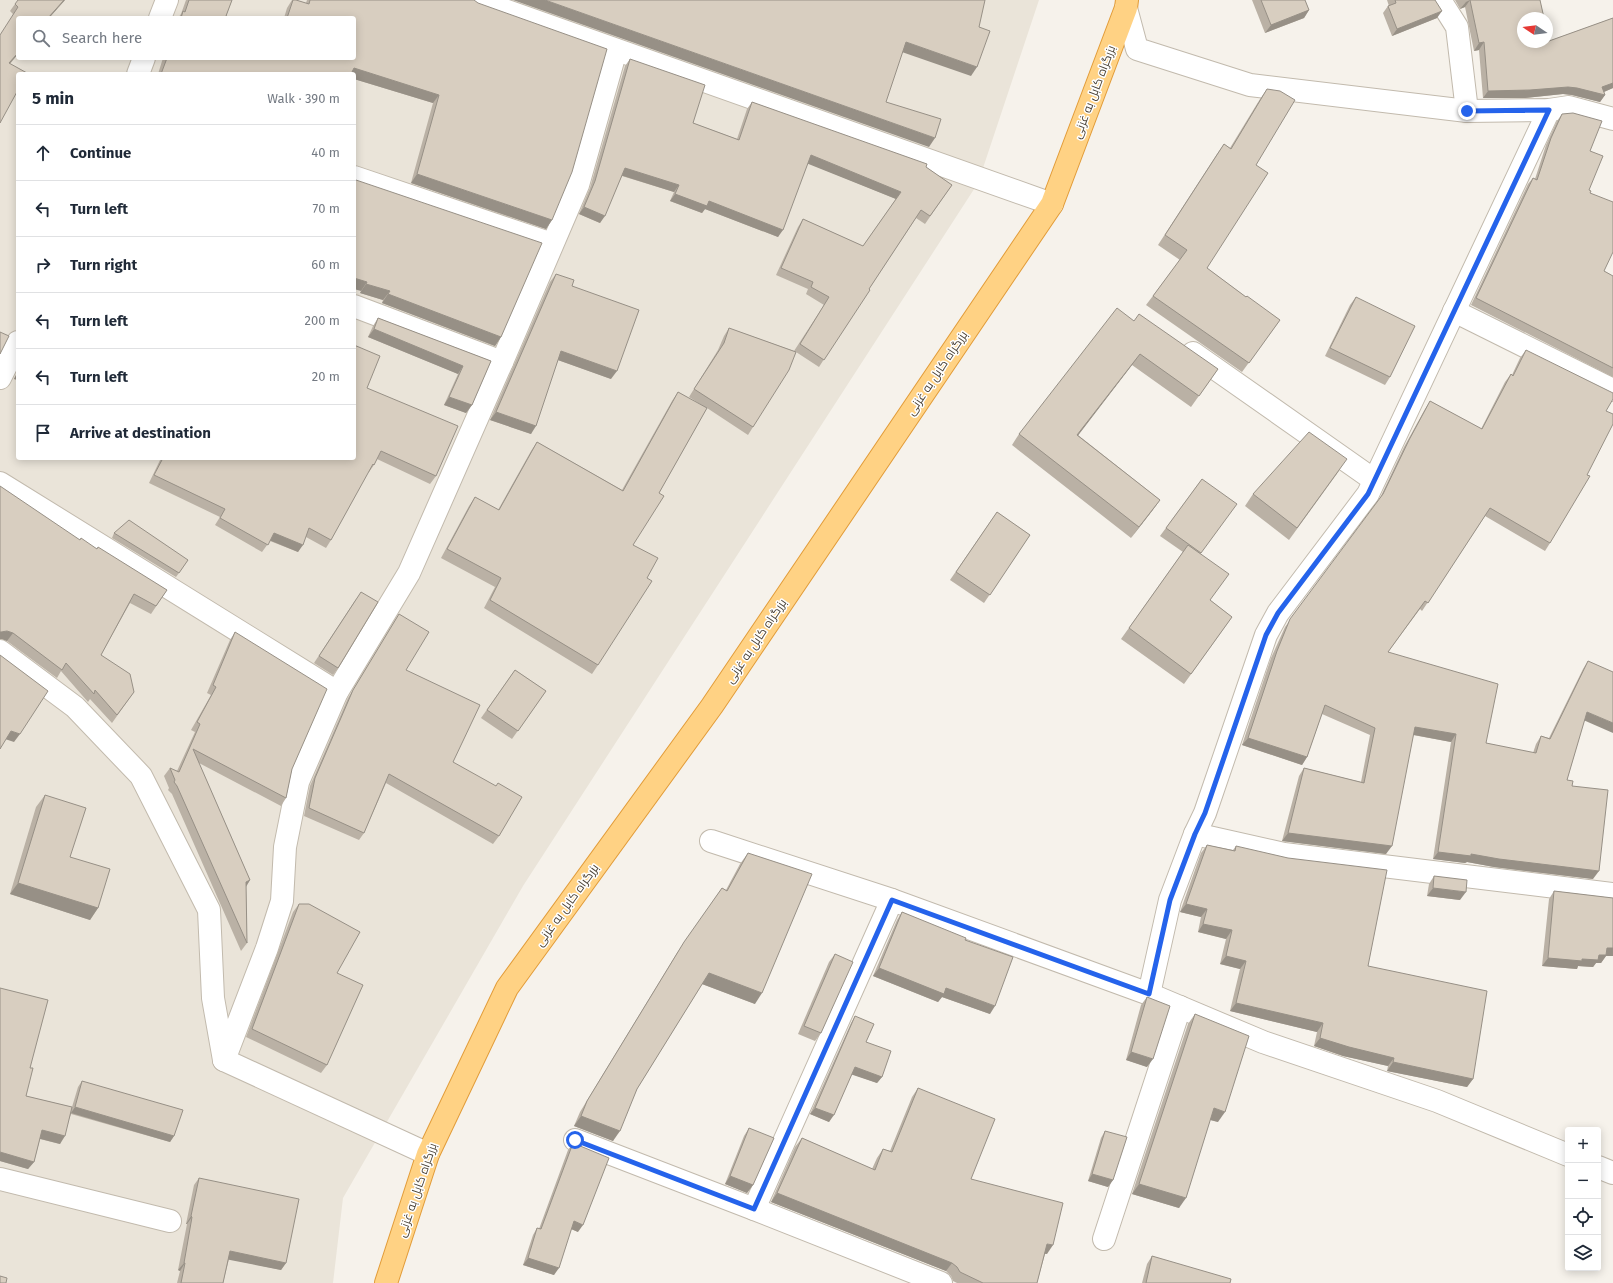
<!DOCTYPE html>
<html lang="en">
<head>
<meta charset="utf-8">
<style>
	body { margin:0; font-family:"Fira Sans",Cairo,sans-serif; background:#f6f6f7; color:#1f2937 }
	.controls { position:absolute; right:12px; bottom:12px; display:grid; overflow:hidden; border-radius:4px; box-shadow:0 2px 10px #0003 }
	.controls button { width:36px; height:36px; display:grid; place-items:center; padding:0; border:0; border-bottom:1px solid #e0e1e3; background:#fff; color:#1f2937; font:20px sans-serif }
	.compass { position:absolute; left:1517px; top:12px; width:36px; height:36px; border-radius:50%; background:#fff; box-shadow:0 2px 10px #0003; rotate:283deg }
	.stop { position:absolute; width:12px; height:12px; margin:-9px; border:3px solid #2563eb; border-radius:50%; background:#fff }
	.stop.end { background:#2563eb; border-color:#fff; box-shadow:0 1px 4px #0008 }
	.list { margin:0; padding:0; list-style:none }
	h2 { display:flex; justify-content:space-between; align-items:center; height:52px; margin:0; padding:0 16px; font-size:17px }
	h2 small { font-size:13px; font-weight:400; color:#747a83 }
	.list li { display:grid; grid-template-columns:26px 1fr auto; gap:12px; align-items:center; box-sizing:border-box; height:56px; padding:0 16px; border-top:1px solid #e0e1e3 }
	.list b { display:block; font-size:15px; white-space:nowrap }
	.list em { font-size:13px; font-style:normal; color:#747a83 }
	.icon { flex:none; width:22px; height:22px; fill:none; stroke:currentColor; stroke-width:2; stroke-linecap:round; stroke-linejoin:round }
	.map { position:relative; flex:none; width:1613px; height:1283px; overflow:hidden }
	.search { position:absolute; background:#fff; box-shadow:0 2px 10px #0003; left:16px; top:16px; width:340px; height:44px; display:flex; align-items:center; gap:10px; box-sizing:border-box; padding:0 14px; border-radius:4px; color:#747a83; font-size:15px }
	.panel { position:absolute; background:#fff; box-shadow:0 2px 10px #0003; left:16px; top:72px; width:340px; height:388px; border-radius:4px }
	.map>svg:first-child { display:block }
	.residential { fill:#eae4d9; fill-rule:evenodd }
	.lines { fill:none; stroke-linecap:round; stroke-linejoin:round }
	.minor-casing { stroke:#c2baad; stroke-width:24 }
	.trunk-casing { stroke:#e29c39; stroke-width:24 }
	.minor { stroke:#fff; stroke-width:22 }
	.trunk { stroke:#ffd284; stroke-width:22 }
	.wall { fill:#bab1a5 }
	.shaded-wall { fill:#979086 }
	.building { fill:#d8cec0; stroke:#979086 }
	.route { stroke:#2563eb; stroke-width:5 }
	.labels { text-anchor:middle; stroke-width:3; stroke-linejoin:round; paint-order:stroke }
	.street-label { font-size:12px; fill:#4b4338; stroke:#fff }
</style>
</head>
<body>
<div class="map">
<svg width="1613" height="1283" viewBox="0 0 1613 1283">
	<rect width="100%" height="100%" fill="#f6f2eb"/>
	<path class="residential" d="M0,0H1039L978,183L523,886L343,1198L333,1283H0ZM18,18H354V58H18ZM18,74H354V458H18Z"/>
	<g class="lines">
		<defs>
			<g id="minor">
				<path d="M476,0L1052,204"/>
				<path d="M1440,0L1457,27L1467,111"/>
				<path d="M1126,8L1137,49L1250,85L1467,111L1549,110L1569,107L1613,119"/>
				<path d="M160,18L167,0"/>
				<path d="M138,74L144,58"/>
				<path d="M354,177L552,244"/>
				<path d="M354,306L502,362"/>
				<path d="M1454,311L1613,390"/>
				<path d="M1193,353L1374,480"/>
				<path d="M0,378L18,342"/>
				<path d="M0,483L337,692"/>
				<path d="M0,651L75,707L141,776L209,910L213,998L224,1060"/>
				<path d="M1195,834L1284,854L1613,894"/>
				<path d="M711,841L892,900L1149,994L1263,1042L1437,1101L1568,1155"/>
				<path d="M1149,994L1170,900L1195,834L1205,813L1266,635L1278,613L1368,494L1549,110"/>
				<path d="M224,1060L267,948L282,901L285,847L298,782L337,692L409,573L502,362L578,185L616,50"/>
				<path d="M224,1060L428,1154"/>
				<path d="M575,1140L754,1209L941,1283"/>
				<path d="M1598,1167L1613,1173"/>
				<path d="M0,1179L170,1221"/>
				<path d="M754,1209L892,900"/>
				<path d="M1104,1239L1180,1007"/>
			</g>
			<path id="trunk" d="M386,1283L428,1154L507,988L712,706L1052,204L1126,8L1127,0"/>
		</defs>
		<use href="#minor" class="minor-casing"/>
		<use href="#trunk" class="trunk-casing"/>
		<use href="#minor" class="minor"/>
		<use href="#trunk" class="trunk"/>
	</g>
	<g class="wall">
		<path d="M65,0L49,18H18V54L10,64L0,123L13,14L10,11L15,4Z"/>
		<path d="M186,0H232L226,16L231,18H178L181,14Z"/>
		<path d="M292,0H296L306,3L307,0H474L552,220L546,229L411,183L433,103L354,79V74H158L163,58H354V18H284L287,8Z"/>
		<path d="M1252,0H1305L1309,10L1304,18L1265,33Z"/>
		<path d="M1387,0H1435L1437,18L1392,36L1383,13L1388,6H1389Z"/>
		<path d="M1455,0H1540L1549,41L1613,18V88L1604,92L1605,95L1600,102L1572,95L1563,94L1525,98H1483L1479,50L1474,51L1465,7L1460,9Z"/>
		<path d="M630,59L693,123L737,139L747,109L752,102L926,167L952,185L925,224L916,218L869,289L819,367L796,352L753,427L748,435L707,408L659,493L633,545L598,665L592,674L484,608L495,587L441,558L469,506L475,497L498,510L531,451L537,442L622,490L672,401L678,392L706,408L689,397L718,350L724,336L729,328L794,351L824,305L806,294L808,289L776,275L798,227L803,219L863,246L896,199L808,163L778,237L705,209L702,213L670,201L674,192L622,176L600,223L579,214L590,188L625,66Z"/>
		<path d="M1267,89L1256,165L1207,268L1246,297L1280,320L1242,372L1146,305L1180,260L1158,245L1217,154L1224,144L1230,148L1260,99Z"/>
		<path d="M1562,114L1590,151L1589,190L1604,271L1613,276V377L1471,305L1528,184L1533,178L1535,179L1546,145L1557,121Z"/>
		<path d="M354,178L501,337L495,346L382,303L383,300L360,293L361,291Z"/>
		<path d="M556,274L572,286L611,379L558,360L531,434L490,420L550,282Z"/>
		<path d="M1356,297L1390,377L1385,385L1325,356L1350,305Z"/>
		<path d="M378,318L491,361L472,405L466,413L444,405L458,374L368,337L373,326Z"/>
		<path d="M1134,321L1218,369L1191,407L1132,365L1078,435L1160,500L1152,511L1131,538L1012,445L1019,434Z"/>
		<path d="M1526,350L1606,411L1550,543L1545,551L1485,516L1422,611L1420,609L1388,652L1486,743L1533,753L1536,744L1541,736L1549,738L1583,669L1588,661L1584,721L1567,780L1572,786L1593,879L1494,867L1467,862L1465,863L1433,859L1451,742L1413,735L1386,854L1282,841L1299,776L1304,768L1361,782L1370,735L1322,714L1307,757L1302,765L1242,745L1271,658L1285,627L1379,500L1404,447L1425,409L1430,401L1481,429L1505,382L1511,374L1512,375L1520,358Z"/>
		<path d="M18,370V380L14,379Z"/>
		<path d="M367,388L436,476L430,484L377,459L374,465L369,472H368L331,540L326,548L306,537L298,552L270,541L262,552L215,525L220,517L149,483L161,458H354Z"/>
		<path d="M1339,471L1289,540L1245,506L1253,494Z"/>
		<path d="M1202,479L1201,554L1210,600L1232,617L1184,684L1121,639L1183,552L1160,536Z"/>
		<path d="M997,512L1030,535L984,603L950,580Z"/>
		<path d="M114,533L188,560L176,577L112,538Z"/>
		<path d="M80,540L97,549L167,590L151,614L130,603L101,655L134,692L112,723L90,699L88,702L61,671L57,678L7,641L2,639Z"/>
		<path d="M356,599L338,668L333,675L314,663Z"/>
		<path d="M399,614L406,670L453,762L499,836L493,844L386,783L364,833L359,840L304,816L310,786L348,698L394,622Z"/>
		<path d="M235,632L292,769L286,798L281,806L199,763L250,880L246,887L247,943L241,951L172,794L168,790L169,788L164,776L170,768L177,771L195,732L191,730L211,695L207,693L230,640Z"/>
		<path d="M515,670L546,691L512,739L481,718Z"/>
		<path d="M45,795L70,857L98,908L90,920L10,894L36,807Z"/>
		<path d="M1207,845L1233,850L1236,846L1368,966L1473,1079L1467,1087L1387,1071L1388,1066L1343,1056L1314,1046L1317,1032L1230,1011L1240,969L1220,964L1226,939L1198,932L1201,917L1180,912L1201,853Z"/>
		<path d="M748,853L755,1004L702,984L637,1089L613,1141L574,1126L580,1112L677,953L722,888L726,890L740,864Z"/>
		<path d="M1434,876L1460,900L1427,896L1429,884Z"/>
		<path d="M1554,891L1613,898V956H1606L1601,963H1596L1593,967L1578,966L1577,969L1542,966L1549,899Z"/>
		<path d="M299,904L337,973L327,1065L321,1073L246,1037L293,912Z"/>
		<path d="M902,912L965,940L990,1014L942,997L938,1002L873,976L897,920Z"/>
		<path d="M835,954L821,1033L815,1041L798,1034L829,962Z"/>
		<path d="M1147,997V1067L1126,1060L1141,1005Z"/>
		<path d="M1195,1014L1218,1122L1210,1120L1179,1208L1132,1194L1188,1024Z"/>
		<path d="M855,1016L866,1042L882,1077L877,1083L852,1074L829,1122L810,1114L851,1023Z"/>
		<path d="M30,1068L26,1096L72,1107L78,1087L82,1081L174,1136L170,1142L71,1114L60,1144L40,1139L34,1162L28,1169L0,1161Z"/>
		<path d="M918,1088L971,1179L1047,1254H1045L1037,1283H957L953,1281L951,1276L946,1271L771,1202L795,1147L802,1138L872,1169L877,1158L883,1149L890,1151L912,1097Z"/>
		<path d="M749,1128L753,1185L747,1193L725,1184L744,1136Z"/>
		<path d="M1105,1131L1113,1180L1108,1187L1088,1181L1101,1138Z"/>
		<path d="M573,1143L578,1232L571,1229L554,1275L523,1265L533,1235L537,1228L539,1229L568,1150Z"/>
		<path d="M199,1178L286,1263L281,1270L229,1259L223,1283H177L180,1271L178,1270L187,1224H186L194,1185Z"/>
		<path d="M1152,1256L1230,1283H1142L1147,1264Z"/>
	</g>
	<g class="shaded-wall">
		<path d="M64,0H65L49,18H48Z"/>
		<path d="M513,0H545L935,138L929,147Z"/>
		<path d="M1470,0L1465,7L1460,9L1466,2Z"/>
		<path d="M1309,10L1304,18L1265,33L1271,25Z"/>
		<path d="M1442,11L1437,18L1392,36L1397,29Z"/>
		<path d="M906,42L977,67L971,76L899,51Z"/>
		<path d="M1484,42L1479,50L1474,51L1479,43Z"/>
		<path d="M18,53V54L4,70L9,63Z"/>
		<path d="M354,68L439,95L433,103L354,79V74H349Z"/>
		<path d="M1613,83V88L1599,94L1605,95L1600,102L1572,95L1563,94L1525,98H1483L1488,91L1568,87H1602Z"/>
		<path d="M811,155L901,192L896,199L806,163Z"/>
		<path d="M625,168L679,185L674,192L620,175Z"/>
		<path d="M417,174L552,220L546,229L411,183Z"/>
		<path d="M675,194L709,201L783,230L778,237L705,209L702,213L670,201Z"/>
		<path d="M584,207L605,216L600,223L579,214Z"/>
		<path d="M354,278L367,282L361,291L354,289Z"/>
		<path d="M366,284L390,291L383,300L360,293Z"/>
		<path d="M388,294L501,337L495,346L382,303Z"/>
		<path d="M374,329L463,366L458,374L368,337Z"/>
		<path d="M561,351L617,371L611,379L555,359Z"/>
		<path d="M1140,354L1132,365L1070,446L1077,435Z"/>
		<path d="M18,372V380L14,379Z"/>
		<path d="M449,397L472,405L466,413L444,405Z"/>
		<path d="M496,412L536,426L531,434L490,420Z"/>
		<path d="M1160,500L1152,511L1131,538L1139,527Z"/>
		<path d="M274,533L303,545L298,552L269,540Z"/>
		<path d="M7,631L13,633L7,641L2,639H0V632H1Z"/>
		<path d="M1587,712L1613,723V733L1581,719Z"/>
		<path d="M1415,727L1456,734L1451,742L1409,734Z"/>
		<path d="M11,731L20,734L14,742L5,739Z"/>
		<path d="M1248,738L1307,757L1302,765L1242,745Z"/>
		<path d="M1288,833L1392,846L1386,854L1282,841Z"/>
		<path d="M1438,852L1471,854L1599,871L1593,879L1494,867L1467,862L1465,863L1433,859Z"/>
		<path d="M250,880L245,888L246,882Z"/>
		<path d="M18,883L98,908L90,920L10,894Z"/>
		<path d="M1433,888L1466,892L1460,900L1427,896Z"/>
		<path d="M1186,904L1207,909L1201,917L1180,912Z"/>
		<path d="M1203,924L1232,930L1226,939L1198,932Z"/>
		<path d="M1607,948H1613V956H1606L1601,963H1596L1593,967L1578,966L1577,969L1542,966L1548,958L1582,959Z"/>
		<path d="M1226,956L1246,961L1240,969L1220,964Z"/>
		<path d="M879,968L946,988L995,1006L990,1014L942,997L938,1002L873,976Z"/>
		<path d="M709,973L762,993L755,1004L702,984Z"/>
		<path d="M1236,1003L1323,1023L1317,1032L1230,1011Z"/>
		<path d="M1320,1038L1394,1058L1388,1066L1343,1056L1314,1046Z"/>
		<path d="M1131,1052L1153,1059L1147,1067L1126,1060Z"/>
		<path d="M1393,1062L1473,1079L1467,1087L1387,1071Z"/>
		<path d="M855,1067L882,1077L877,1083L850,1074Z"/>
		<path d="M75,1107L174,1136L170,1142L71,1113Z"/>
		<path d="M815,1108L834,1115L829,1122L810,1114Z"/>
		<path d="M1214,1108L1225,1112L1218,1122L1207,1119Z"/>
		<path d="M581,1116L620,1131L613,1141L574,1126Z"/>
		<path d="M42,1130L65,1136L60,1144L37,1138Z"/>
		<path d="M0,1152L34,1162L28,1169L0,1161Z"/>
		<path d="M1092,1174L1113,1180L1108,1187L1088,1181Z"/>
		<path d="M730,1176L753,1185L747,1193L725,1184Z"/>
		<path d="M1139,1184L1186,1198L1179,1208L1132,1194Z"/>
		<path d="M777,1193L952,1263L946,1271L771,1202Z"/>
		<path d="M191,1216L192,1217L187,1224H186Z"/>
		<path d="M574,1221L583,1225L578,1232L569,1228Z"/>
		<path d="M1047,1244L1053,1245L1047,1254L1041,1253Z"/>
		<path d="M230,1251L286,1263L281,1270L225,1259Z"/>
		<path d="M528,1258L559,1268L554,1275L523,1265Z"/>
		<path d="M184,1263H185L180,1271L178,1270Z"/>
	</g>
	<g class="building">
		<path d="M18,0H64L48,18H18V53L9,63L27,73V74H18V90L0,123V35L18,7L15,4Z"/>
		<path d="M189,0H232L226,16L231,18H181L183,11L185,12Z"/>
		<path d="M293,0H296L309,4L310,0H474L478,3L607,49L572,172L552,220L417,174L439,95L354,68L351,74H161L167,58H354V18H287Z"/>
		<path d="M545,0H985L979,27L990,31L977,67L906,42L886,102L941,119L935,138Z"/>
		<path d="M1261,0H1305L1309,10L1271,25Z"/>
		<path d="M1395,0H1435L1442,11L1397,29L1388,6L1396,3Z"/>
		<path d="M1470,0H1540L1544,18H1523V42H1547V31L1549,41L1613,18V83L1602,87L1605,95L1577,88L1568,87L1530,90L1488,91L1484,42L1479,43Z"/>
		<path d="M630,59L705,85L693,123L739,140L752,102L927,164L926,167L952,185L930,216L921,210L869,289L870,290L824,360L800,344L829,297L811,287L813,282L781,268L803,219L863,246L901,192L811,155L783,230L709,201L707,206L675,194L679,185L625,168L605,216L584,207L595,181Z"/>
		<path d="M1267,89L1280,91L1295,100L1256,165L1268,173L1207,268L1246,297L1247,296L1280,320L1249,363L1153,296L1187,250L1165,235L1224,144L1231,149Z"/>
		<path d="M1573,113L1602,121L1590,151L1603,156L1589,190L1591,191L1590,193L1613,202V252L1604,271L1613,276V368L1476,298L1533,178L1537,180L1551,138L1562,114Z"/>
		<path d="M354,178L356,180L542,243L501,337L388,294L390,291L366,284L367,282L354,278Z"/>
		<path d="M556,274L574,280L572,286L639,310L617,371L561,351L536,426L496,412Z"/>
		<path d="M1356,297L1415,326L1390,377L1330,348Z"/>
		<path d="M1117,308L1134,321L1139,314L1218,369L1199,396L1140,354L1077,435L1160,500L1139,527L1019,434Z"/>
		<path d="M378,318L491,361L472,405L449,397L463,366L374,329Z"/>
		<path d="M729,328L796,352L789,370L753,427L694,389L724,343Z"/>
		<path d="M0,332L9,336L0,354Z"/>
		<path d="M354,345L380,356L367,388L458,426L436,476L381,451L374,465L373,464L331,540L309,528L303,545L274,533L268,545L220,518L225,509L154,475L163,458H354Z"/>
		<path d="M1526,350L1613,393V399L1606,411L1613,414V424L1587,475L1590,476L1550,543L1490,508L1428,603L1425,601L1388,652L1498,684L1486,743L1536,753L1541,736L1550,739L1588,661L1613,672V723L1587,712L1567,780L1573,781L1572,786L1608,790L1599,871L1499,859L1471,854V856L1438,852L1456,734L1415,727L1392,846L1288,833L1304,768L1364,783L1375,728L1325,705L1307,757L1248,738L1277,651L1290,619L1383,494L1409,440L1430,401L1482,429L1511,374L1513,376Z"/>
		<path d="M678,392L707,408L659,493L664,496L633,545L658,558L647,578L652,581L598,665L490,600L501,578L447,549L475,497L499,510L537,442L623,491Z"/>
		<path d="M1309,432L1347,459L1297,528L1253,494Z"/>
		<path d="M1202,479L1237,504L1201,553L1166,528Z"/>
		<path d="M0,486L80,540L81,538L97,549L98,547L167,590L156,606L134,594L101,655L130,674L134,692L117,715L95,690L94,694L66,663L62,670L13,633L7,631L1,632H0Z"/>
		<path d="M997,512L1030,535L990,595L956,572Z"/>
		<path d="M129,520L188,560L179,573L114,533Z"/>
		<path d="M1188,545L1229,574L1210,600L1232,617L1191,674L1129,628Z"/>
		<path d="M361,592L378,602L338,668L319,656Z"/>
		<path d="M399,614L429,632L406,670L480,705L453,762L496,786L498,783L522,797L499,836L389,774L364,833L309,808L315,778L353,690Z"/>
		<path d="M235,632L327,689L292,769L286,798L193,749L250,880L246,882L247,943L177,786L174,782L175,780L170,768L179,772L200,724L197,722L216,687L213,685Z"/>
		<path d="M0,655L48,691L20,734L11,731L0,749Z"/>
		<path d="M515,670L546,691L518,731L487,710Z"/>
		<path d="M45,795L86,808L70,857L110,869L98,908L18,883Z"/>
		<path d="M1207,845L1235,851L1236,846L1288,858L1387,870L1368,966L1487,991L1473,1079L1393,1062L1394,1058L1349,1047L1320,1038L1323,1023L1236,1003L1246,961L1226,956L1232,930L1203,924L1207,909L1186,904Z"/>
		<path d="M748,853L812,874L762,993L709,973L637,1089L620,1131L581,1116L587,1101L684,942L722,888L727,891Z"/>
		<path d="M1434,876L1467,880L1466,892L1433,888Z"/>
		<path d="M1554,891L1613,898V948H1607L1606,955H1599L1598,960L1582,959V961L1548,958Z"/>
		<path d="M299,904H309L360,932L337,973L363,985L327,1065L252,1029Z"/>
		<path d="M902,912L966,938L965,940L1013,957L995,1006L946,988L944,994L879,968Z"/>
		<path d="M835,954L853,962L821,1033L804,1026Z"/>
		<path d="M0,988L48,1000L30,1068H33L26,1096L72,1107L65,1136L42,1130L34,1162L0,1152Z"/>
		<path d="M1147,997L1170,1006L1153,1059L1131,1052Z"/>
		<path d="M1195,1014L1249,1036L1225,1112L1214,1108L1186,1198L1139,1184Z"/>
		<path d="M855,1016L874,1024L866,1042L891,1051L882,1077L855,1067L834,1115L815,1108Z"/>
		<path d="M82,1081L183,1110L174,1136L75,1107Z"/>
		<path d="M918,1088L995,1119L971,1179L1063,1203L1053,1245L1047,1244L1037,1283H983L960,1272L957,1267L952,1263L777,1193L802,1138L875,1170L883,1149L892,1152Z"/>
		<path d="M749,1128L774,1138L753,1185L730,1176Z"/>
		<path d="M1105,1131L1127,1137L1113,1180L1092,1174Z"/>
		<path d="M573,1143L609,1158L583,1225L574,1221L559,1268L528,1258L537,1228L541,1229Z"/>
		<path d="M199,1178L299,1199L286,1263L230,1251L223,1283H181L185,1263H184L192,1217L191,1216Z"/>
		<path d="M1152,1256L1231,1279L1230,1283H1146Z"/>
		<path d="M0,1276L7,1278L6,1283H0Z"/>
	</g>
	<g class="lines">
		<path class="route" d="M575,1140L754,1209L892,900L1149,994L1170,900L1195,834L1205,813L1266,635L1278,613L1368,494L1549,110L1467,111"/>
	</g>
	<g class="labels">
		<g class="street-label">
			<text transform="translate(1094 92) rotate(-69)" y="4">بزرگراه کابل به غزنی</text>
			<text transform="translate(937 373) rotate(-56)" y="4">بزرگراه کابل به غزنی</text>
			<text transform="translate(756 641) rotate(-56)" y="4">بزرگراه کابل به غزنی</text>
			<text transform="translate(567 905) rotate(-54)" y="4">بزرگراه کابل به غزنی</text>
			<text transform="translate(417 1190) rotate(-71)" y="4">بزرگراه کابل به غزنی</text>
		</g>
	</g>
</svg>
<div class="controls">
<button>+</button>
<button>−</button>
<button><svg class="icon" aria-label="locate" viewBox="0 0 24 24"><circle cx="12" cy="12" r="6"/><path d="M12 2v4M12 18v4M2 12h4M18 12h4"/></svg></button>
<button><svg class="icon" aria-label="layers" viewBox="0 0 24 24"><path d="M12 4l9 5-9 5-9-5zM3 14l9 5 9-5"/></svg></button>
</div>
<svg class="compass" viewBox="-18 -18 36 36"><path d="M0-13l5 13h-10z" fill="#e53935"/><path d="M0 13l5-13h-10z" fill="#747a83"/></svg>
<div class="stop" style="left:575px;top:1140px"></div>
<div class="stop end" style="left:1467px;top:111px"></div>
<div class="search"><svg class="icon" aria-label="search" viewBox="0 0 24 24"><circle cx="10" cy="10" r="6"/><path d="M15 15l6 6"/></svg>Search here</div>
<section class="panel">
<h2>5 min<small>Walk · 390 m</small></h2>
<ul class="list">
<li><svg class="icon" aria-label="ahead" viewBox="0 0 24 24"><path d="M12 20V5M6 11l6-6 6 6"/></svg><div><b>Continue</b></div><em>40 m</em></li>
<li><svg class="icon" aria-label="left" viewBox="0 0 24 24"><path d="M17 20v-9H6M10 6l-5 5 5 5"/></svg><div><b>Turn left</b></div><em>70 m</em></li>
<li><svg class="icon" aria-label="right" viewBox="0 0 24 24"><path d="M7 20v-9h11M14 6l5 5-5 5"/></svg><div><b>Turn right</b></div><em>60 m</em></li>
<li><svg class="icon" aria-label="left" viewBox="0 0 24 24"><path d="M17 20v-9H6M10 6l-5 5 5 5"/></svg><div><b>Turn left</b></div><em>200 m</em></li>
<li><svg class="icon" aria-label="left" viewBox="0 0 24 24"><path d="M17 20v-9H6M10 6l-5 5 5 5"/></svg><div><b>Turn left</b></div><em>20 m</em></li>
<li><svg class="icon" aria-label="arrive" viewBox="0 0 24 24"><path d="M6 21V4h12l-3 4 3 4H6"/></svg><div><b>Arrive at destination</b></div></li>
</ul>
</section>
</div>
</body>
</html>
